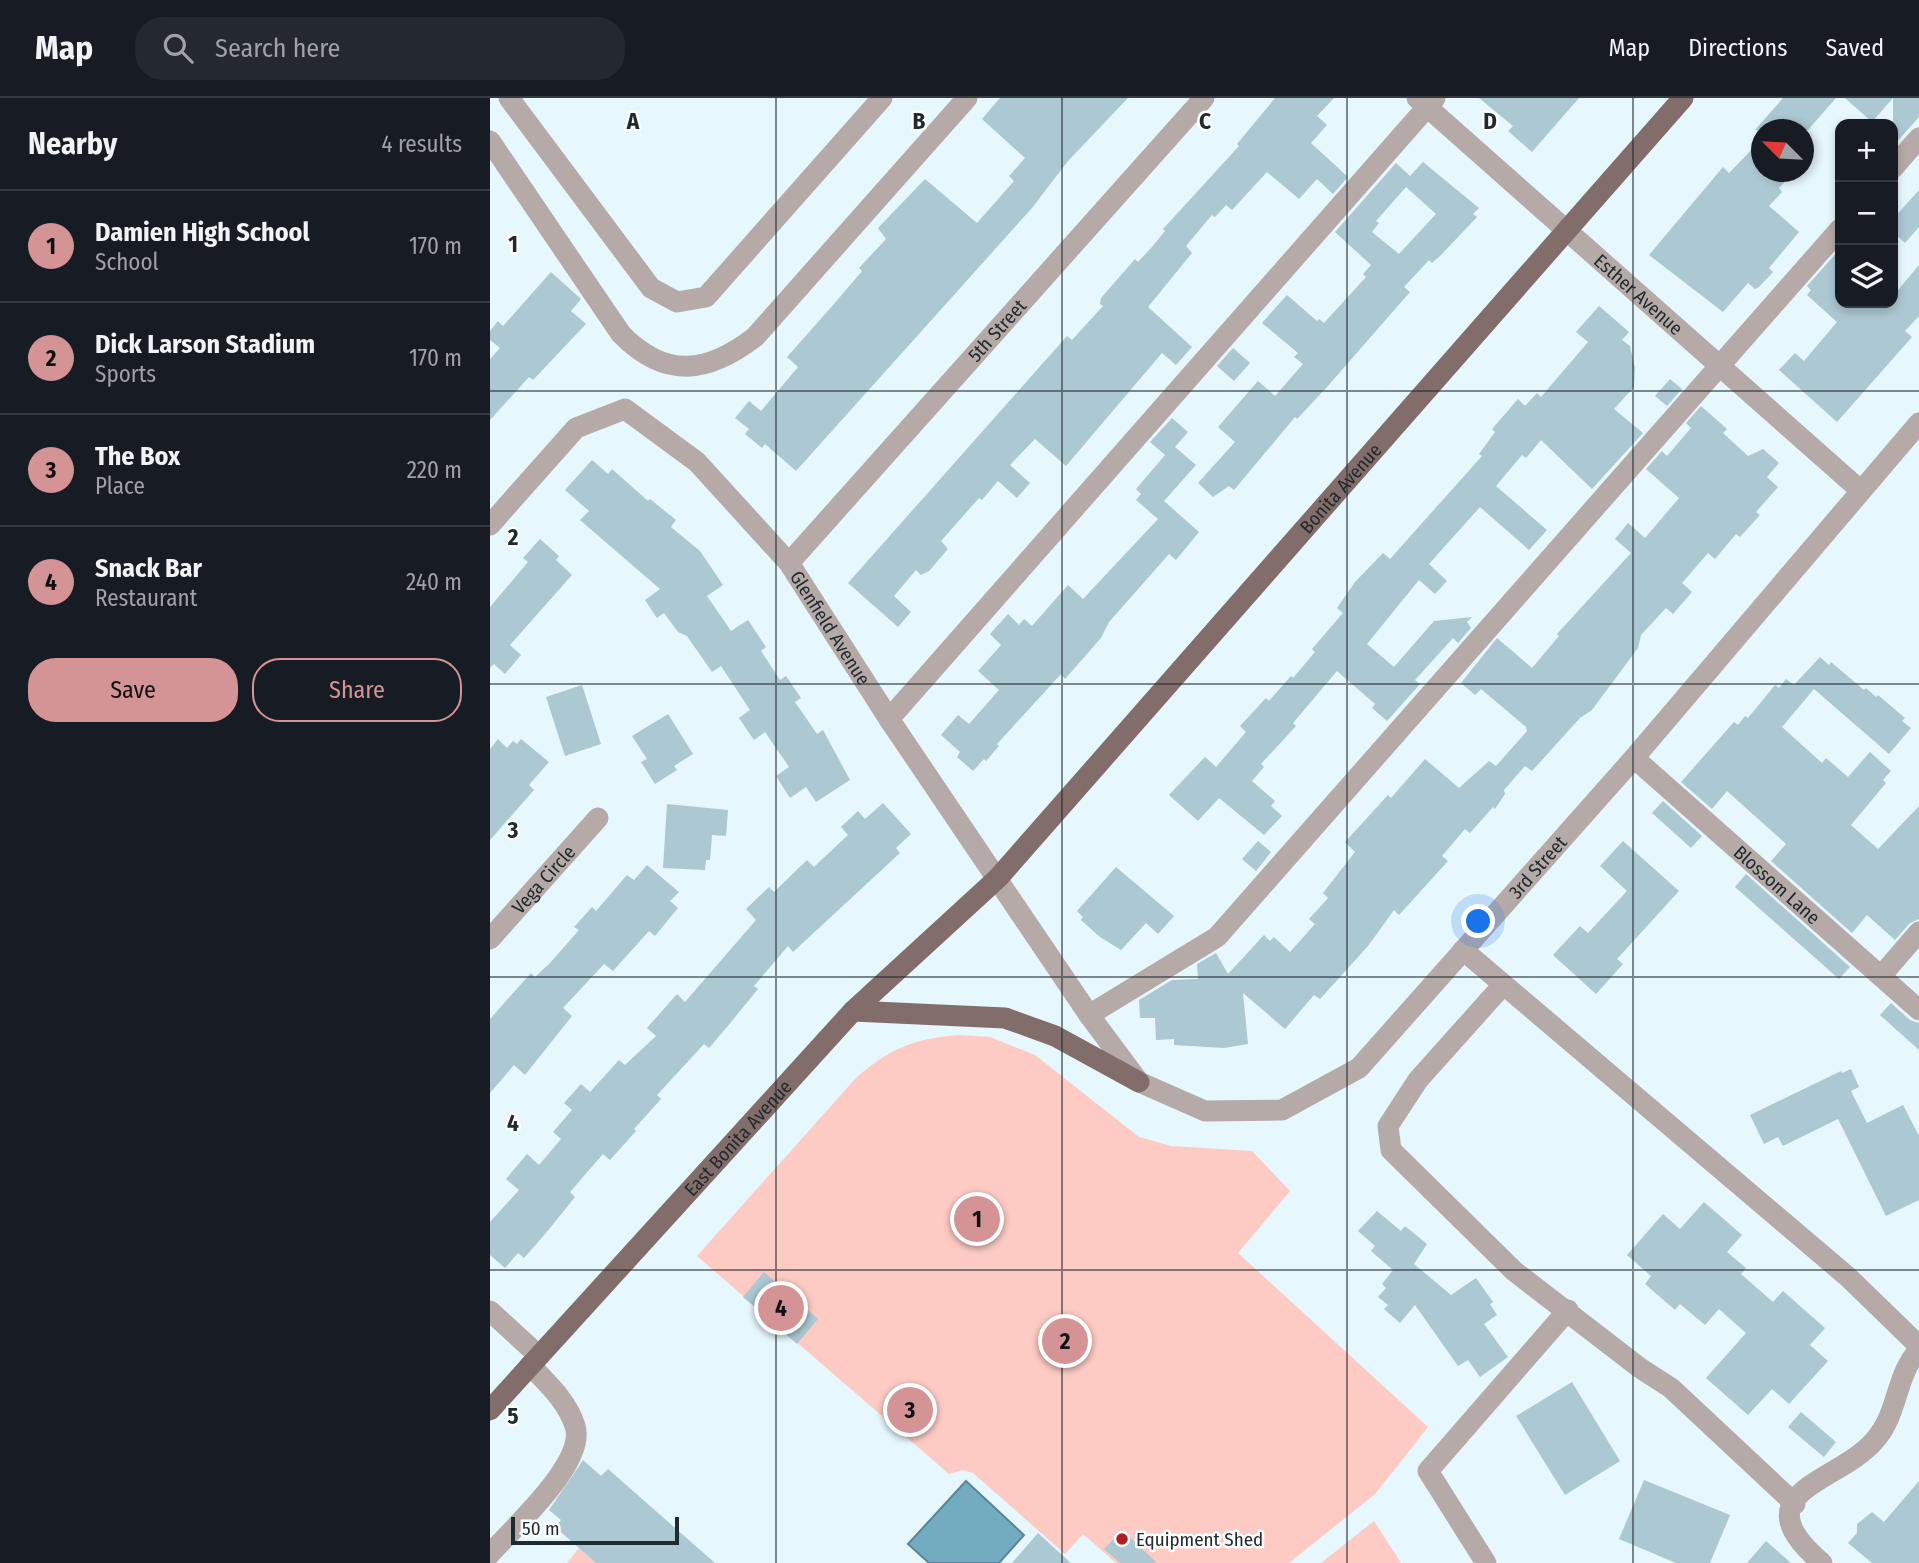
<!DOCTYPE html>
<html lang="en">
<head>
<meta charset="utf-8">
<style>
	body { margin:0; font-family:"Fira Sans Condensed",sans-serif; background:#242831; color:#f1f3f6 }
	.controls { position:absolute; right:21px; top:21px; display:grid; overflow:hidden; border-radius:14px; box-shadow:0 4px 10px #0003 }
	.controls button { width:63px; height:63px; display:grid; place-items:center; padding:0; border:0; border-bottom:2px solid #363941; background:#171b24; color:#f1f3f6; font:35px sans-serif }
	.compass { position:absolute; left:1261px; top:21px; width:63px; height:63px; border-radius:50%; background:#171b24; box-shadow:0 4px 10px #0003; rotate:294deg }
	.scale { position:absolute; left:21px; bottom:18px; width:168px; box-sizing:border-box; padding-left:7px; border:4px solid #202b2f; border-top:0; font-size:19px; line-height:24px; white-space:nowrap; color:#202b2f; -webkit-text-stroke:5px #fff; paint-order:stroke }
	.you { position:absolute; left:989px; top:824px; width:24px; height:24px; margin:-18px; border:5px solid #fff; border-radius:50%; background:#1a73e8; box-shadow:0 0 0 10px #1a73e833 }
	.badge { display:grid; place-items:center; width:46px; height:46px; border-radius:50%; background:#d49496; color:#111; font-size:23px; font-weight:700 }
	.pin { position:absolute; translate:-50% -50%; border:4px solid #fff; box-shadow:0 2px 7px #0006 }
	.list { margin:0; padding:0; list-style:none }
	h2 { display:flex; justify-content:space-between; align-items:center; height:91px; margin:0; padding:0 28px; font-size:30px }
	h2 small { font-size:23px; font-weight:400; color:#9ea1a6 }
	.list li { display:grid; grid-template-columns:46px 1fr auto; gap:21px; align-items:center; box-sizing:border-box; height:112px; padding:0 28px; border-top:2px solid #363941 }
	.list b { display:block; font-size:26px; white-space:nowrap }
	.list p { margin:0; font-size:23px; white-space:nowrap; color:#9ea1a6 }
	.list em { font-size:23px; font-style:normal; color:#9ea1a6 }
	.actions { display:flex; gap:14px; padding:21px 28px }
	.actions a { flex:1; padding:16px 0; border:2px solid #d49496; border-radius:28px; text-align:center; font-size:24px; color:#d49496 }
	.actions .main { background:#d49496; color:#111 }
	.icon { flex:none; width:38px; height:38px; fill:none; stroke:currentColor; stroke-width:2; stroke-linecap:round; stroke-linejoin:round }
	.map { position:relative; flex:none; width:1429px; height:1465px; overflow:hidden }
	header { display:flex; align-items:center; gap:42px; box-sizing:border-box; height:98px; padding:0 35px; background:#171b24; border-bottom:2px solid #363941 }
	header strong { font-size:33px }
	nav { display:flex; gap:38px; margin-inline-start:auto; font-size:24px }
	.search { width:490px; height:63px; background:#242831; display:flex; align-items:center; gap:18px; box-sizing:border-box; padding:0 24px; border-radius:28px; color:#9ea1a6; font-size:26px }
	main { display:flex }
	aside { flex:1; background:#171b24 }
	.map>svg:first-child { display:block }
	.green { fill:#fdcbc4 }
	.water { fill:#73acc0; stroke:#5a8594; stroke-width:2 }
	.building { fill:#acc8d2; fill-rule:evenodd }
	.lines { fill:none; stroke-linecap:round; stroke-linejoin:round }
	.minor { stroke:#b6aaa8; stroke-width:21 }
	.major { stroke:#836d6a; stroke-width:21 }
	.grid { fill:none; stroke:#202b2f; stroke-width:2; stroke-opacity:0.55 }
	.poi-dot { fill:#b01f20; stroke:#fff; stroke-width:2.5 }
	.labels { text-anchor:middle; stroke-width:5; stroke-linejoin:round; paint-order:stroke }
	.street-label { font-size:19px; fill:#202b2f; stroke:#fff }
	.poi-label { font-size:19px; fill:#202b2f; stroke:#fff; text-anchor:start }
	.grid-label { font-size:23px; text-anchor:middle; font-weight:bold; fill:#202b2f; stroke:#fff; stroke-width:5; stroke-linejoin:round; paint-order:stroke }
</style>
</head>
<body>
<header>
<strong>Map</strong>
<div class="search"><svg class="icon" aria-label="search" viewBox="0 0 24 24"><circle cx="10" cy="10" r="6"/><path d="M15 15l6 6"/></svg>Search here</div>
<nav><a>Map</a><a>Directions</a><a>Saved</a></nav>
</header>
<main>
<aside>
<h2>Nearby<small>4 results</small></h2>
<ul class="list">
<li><span class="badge">1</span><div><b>Damien High School</b><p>School</p></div><em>170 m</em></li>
<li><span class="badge">2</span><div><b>Dick Larson Stadium</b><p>Sports</p></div><em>170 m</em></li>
<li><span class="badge">3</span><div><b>The Box</b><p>Place</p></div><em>220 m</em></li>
<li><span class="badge">4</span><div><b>Snack Bar</b><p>Restaurant</p></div><em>240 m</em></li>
</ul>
<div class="actions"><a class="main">Save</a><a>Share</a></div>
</aside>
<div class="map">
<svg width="1429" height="1465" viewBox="0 0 1429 1465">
	<rect width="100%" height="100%" fill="#e6f7fd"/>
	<g class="green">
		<path d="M470,937L500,939L545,957L649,1039L681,1048L762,1053L800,1093L748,1155L938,1329L885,1396L799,1465H626L593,1436L575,1456L483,1375L472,1372L459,1376L207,1158L366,980C400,950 426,940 470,937Z"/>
		<path d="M884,1423L911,1465H831Z"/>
		<path d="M89,1450L106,1465H77Z"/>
	</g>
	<path class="water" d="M476,1383L534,1437L509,1465H439L418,1446Z"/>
	<g class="building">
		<path d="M510,0H638L578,63L542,110L306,373L275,346L272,350L255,336L259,331L245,320L259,303L271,313L308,269L297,259L344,206L372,173L369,170L396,141L388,130L435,81L487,125L524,83L519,78L535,60L492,21Z"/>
		<path d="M785,0H844L827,18L837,27L821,45L858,79L843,96L827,81L809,101L777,74L742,112L736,107L725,119L722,117L696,148L702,155L658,209L702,249L686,267L672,255L576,368L545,341L520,367L540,385L527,400L508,383L492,402L489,400L451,443L458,451L439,473L431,477L426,472L404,498L421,514L408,529L358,485L577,238L582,242L613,208L610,206L611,200L645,161L648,164L662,149L675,133L673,131L749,48L747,46Z"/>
		<path d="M989,0H1089L1042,54L1018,33L1023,28Z"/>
		<path d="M1293,0H1346L1318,32H1265Z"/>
		<path d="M1355,0H1429V19L1403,48V0L1382,24Z"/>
		<path d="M1271,42V74H1304L1289,90L1292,94L1279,108L1309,134L1279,170L1283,174L1269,189L1265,191L1258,185L1233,214L1159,157L1233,69L1239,75Z"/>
		<path d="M933,64L989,110L983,116L987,119L951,157L942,165L939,162L914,189L920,194L837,289L807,321L805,319L744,392L739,388L723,399L708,385L745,344L728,329L768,283L785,298L813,266L804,259L808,255L772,225L797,197L827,223L829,221L834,225L876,179L873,176L881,167L845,134L906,65L920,78ZM916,89L946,116L909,156L882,134L889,125L886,123Z"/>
		<path d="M1429,92V129L1415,145L1403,134V121Z"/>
		<path d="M1350,151V205H1403V198L1429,167V218L1415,233L1422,239L1347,324L1289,272L1305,255L1314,263L1347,224L1317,197L1321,192L1317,188Z"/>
		<path d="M61,174L91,201L81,213L96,226L43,282L39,279L0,322V261L10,250L0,242V233L8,223L13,228Z"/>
		<path d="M1109,208L1139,234L1132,242L1140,248L1145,270L1144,289L1124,311L1153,335L1102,391L1051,342L1036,360L1032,357L1006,388L1057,432L1039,452L990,409L939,466L957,483L945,496L929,482L877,546L904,569L944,523L982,519L977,524L981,530L968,545L963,540L925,582L930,586L897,623L882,610L885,606L847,573L803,625L806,628L771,666L774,669L762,683L785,703L781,708L792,718L774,737L729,700L708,723L679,697L715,659L726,669L756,634L750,628L776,600L779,603L801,578L803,580L825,554L822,551L853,515L847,510L865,484L893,455L900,461L925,433L992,358L989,356L1005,334L1002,331L1028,301L1035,308L1047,295L1051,299L1098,244L1086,234Z"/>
		<path d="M743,250L760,265L744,283L727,268Z"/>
		<path d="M1180,281L1192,291L1177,308L1165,298Z"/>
		<path d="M1211,308L1237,331L1233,335L1258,358L1273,351L1289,365L1277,379L1288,389L1266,414L1270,417L1250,439L1246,436L1225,461L1218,455L1192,485L1202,494L1183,516L1176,510L1151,537L1148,550L1102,612L1090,620L1042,673L1035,668L1014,692L1015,696L1005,711L1003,709L980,735L975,731L952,758L958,763L909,817L904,812L878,848L830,901L824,897L795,931L753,895L758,946L734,950L684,947V941L666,942L665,920H650L649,902L682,882L708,881L707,866L726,855L738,876L774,837L780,843L784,839L800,854L825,826L819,821L838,800L833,795L865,754L855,744L898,697L901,700L935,661L969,690L999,663L1006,668L1037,633L1036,629L991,591L985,597L971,585L1007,540L1042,570L1069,538L1067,536L1141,455L1125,441L1138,425L1155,440L1189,400L1156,371L1172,353L1177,358L1201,330L1196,325Z"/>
		<path d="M682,320L698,334L685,349L706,367L674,403L709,434L686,462L679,456L619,524L611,540L575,581L571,576L507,646L509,648L496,663L494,661L483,673L467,659L470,654L451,637L468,617L479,626L509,592L488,573L511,547L500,536L518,516L529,527L534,521L542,528L578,487L593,501L668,421L646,402L651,396L646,391L675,357L660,344Z"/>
		<path d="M102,362L118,376L122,371L158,403L160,401L186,422L181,429L210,453L233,487L217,498L241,533L258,522L276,549L271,553L290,582L296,578L311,600L305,604L327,636L333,632L360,682L326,704L316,689L300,700L286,678L299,669L275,634L264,642L249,620L260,612L231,568L222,574L197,538L188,534L174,515L167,520L155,502L170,491L90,422L99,413L75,392Z"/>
		<path d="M50,441L69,458L66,462L82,477L20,547L31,557L15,576L4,566L0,570V509L38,464L33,460Z"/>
		<path d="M1330,559L1339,567L1341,564L1374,592L1376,590L1386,599L1388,597L1415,620L1412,623L1421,630L1399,656L1324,591L1292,629L1332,665L1336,660L1358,679L1380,654L1401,673L1393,682L1396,685L1361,727L1388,751L1429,708V821L1420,825L1405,842L1377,817L1362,835L1281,763L1296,746L1276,728L1237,693L1222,711L1191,684L1244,624L1248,627L1255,618L1258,620L1285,587L1289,590L1296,581L1304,587Z"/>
		<path d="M92,587L111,646L75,658L56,599Z"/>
		<path d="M178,616L203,656L184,668L187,672L165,686L151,664L157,661L142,638Z"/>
		<path d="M8,641L17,650L23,643L27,646L31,641L59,664L39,687L44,692L0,742V651Z"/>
		<path d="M1173,703L1212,738L1201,750L1162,715Z"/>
		<path d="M393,705L421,736L406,750L410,755L303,854L298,848L264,888L268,891L237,929L219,950L214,946L167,997L171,1001L144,1031L146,1033L120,1062L113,1056L80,1094L85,1099L56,1135L34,1160L28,1155L15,1170L0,1157V1124L29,1092L16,1081L37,1056L49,1067L71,1041L63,1034L82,1012L74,1005L91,986L100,994L129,962L135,967L166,938L157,930L187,896L195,904L266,822L256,811L279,789L284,794L317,762L324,769L358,737L351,729L368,713L375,721Z"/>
		<path d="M177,706L238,712L236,738L222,737L220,762H216L215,772L173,770Z"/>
		<path d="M768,743L781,754L766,773L752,761Z"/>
		<path d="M1133,743L1189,793L1127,861L1133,866L1106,896L1063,857L1090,828L1098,835L1137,793L1110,768Z"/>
		<path d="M157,767L189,794L180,803L188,810L165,838L159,833L123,873L114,866L73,910L82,918L35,977L24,967L0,995V921L41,875L45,879L60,865L89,832L84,829L102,809L106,813L137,777L144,782Z"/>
		<path d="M626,769L684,818L668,836L656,825L631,852L610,839L591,822L593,819L587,813Z"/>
		<path d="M1256,776L1360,869L1349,881L1245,789Z"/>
		<path d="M1401,905L1420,922L1429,925V952L1390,917Z"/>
		<path d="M1361,971L1369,989L1361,993L1377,1025L1413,1007L1429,1038V1102L1396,1118L1348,1021L1293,1048L1288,1039L1274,1046L1260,1017L1351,973L1352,975Z"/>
		<path d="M1214,1104L1252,1137L1237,1154L1256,1170L1251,1176L1283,1204L1293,1193L1335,1230L1320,1247L1338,1263L1299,1306L1282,1291L1258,1317L1216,1280L1256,1235L1229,1211L1215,1227L1190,1206L1185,1212L1155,1186L1161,1178L1137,1157L1173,1116L1190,1131Z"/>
		<path d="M887,1113L911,1133L915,1128L937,1146L924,1166L961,1197L986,1180L1003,1204L1000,1206L1007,1217L994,1226L1018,1259L990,1279L978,1262L968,1268L925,1207L910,1225L894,1211L898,1207L888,1199L896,1190L892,1186L903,1172L881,1153L885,1148L868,1133Z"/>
		<path d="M274,1174L328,1221L307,1246L253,1199Z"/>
		<path d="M1082,1284L1130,1363L1075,1397L1026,1318Z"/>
		<path d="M1311,1314L1346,1344L1334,1359L1298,1329Z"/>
		<path d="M93,1362L111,1378L118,1371L225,1465H106L65,1429L71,1422L59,1412Z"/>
		<path d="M1154,1382L1240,1417L1220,1465H1186L1129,1441Z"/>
		<path d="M1429,1383V1465H1382L1358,1445L1367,1435V1426L1382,1414L1394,1424Z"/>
		<path d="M632,1432L667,1465H630L614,1451Z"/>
		<path d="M548,1435L561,1447L581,1465H522Z"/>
		<path d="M1276,1443L1301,1465H1257Z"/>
	</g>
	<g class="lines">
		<g class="minor">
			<path d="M19,0L161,190L187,204L216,199L392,0"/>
			<path id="s1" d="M927,0L1370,392"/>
			<path d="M0,43L131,236C176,282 218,275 265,239L477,0"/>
			<path d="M1403,70L1429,40"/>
			<path id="s2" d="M0,427L86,330L135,311L207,364L299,465L399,621L599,917L649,984L715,1013L792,1012L869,970L1144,660L1429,325"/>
			<path id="s3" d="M299,465L714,0"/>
			<path d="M399,621L945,0"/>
			<path id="s4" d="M1144,660L1429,912"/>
			<path id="s5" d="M0,841L108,720"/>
			<path d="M973,852L1358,1179L1429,1248"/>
			<path d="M1391,878L1429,834"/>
			<path d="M1013,887L928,982L898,1028L901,1052L1024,1173L1150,1270L1181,1290L1305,1406"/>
			<path d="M599,917L727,839L1350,131"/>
			<path d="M0,1213L48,1257"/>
			<path d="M0,1456C23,1430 97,1364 85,1328C77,1303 58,1286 40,1267"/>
			<path d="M996,1465L938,1373L1078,1212"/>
			<path d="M1332,1465C1248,1393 1348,1386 1385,1342C1409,1315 1405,1277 1429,1252"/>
		</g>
		<g class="major">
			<path d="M363,913L515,920L565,938L649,984"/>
			<path id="s6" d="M0,1312L363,913L508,780L1193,0"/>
		</g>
	</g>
	<path class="grid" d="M286,0V1465M572,0V1465M857,0V1465M1143,0V1465M0,293H1429M0,586H1429M0,879H1429M0,1172H1429"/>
	<circle class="poi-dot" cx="632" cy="1441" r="7"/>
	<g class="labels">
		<g class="street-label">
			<text dy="7" stroke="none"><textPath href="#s1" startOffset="296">Esther Avenue</textPath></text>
			<text dy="7" stroke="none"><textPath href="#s3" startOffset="312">5th Street</textPath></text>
			<text dy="7" stroke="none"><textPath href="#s6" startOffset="1255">Bonita Avenue</textPath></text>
			<text dy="7" stroke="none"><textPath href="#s2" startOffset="485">Glenfield Avenue</textPath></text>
			<text dy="7" stroke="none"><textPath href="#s2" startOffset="1540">3rd Street</textPath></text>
			<text dy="7" stroke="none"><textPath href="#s5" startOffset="80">Vega Circle</textPath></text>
			<text dy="7" stroke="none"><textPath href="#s4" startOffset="191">Blossom Lane</textPath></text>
			<text dy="7" stroke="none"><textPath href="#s6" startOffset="368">East Bonita Avenue</textPath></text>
		</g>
		<g class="poi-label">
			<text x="646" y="1448">Equipment Shed</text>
		</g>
	</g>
	<g class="grid-label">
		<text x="143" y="31">A</text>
		<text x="429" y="31">B</text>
		<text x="715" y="31">C</text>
		<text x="1000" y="31">D</text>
		<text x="23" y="154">1</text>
		<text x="23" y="447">2</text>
		<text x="23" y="740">3</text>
		<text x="23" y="1033">4</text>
		<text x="23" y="1326">5</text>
	</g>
</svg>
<div class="controls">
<button>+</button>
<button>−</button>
<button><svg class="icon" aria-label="layers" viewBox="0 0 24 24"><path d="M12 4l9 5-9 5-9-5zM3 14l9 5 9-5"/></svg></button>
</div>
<svg class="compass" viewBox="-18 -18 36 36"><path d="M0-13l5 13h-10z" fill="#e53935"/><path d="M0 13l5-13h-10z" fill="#9ea1a6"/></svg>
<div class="scale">50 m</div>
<div class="you"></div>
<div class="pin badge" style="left:487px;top:1121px">1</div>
<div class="pin badge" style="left:575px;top:1243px">2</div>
<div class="pin badge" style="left:420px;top:1312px">3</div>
<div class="pin badge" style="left:291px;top:1210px">4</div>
</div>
</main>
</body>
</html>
